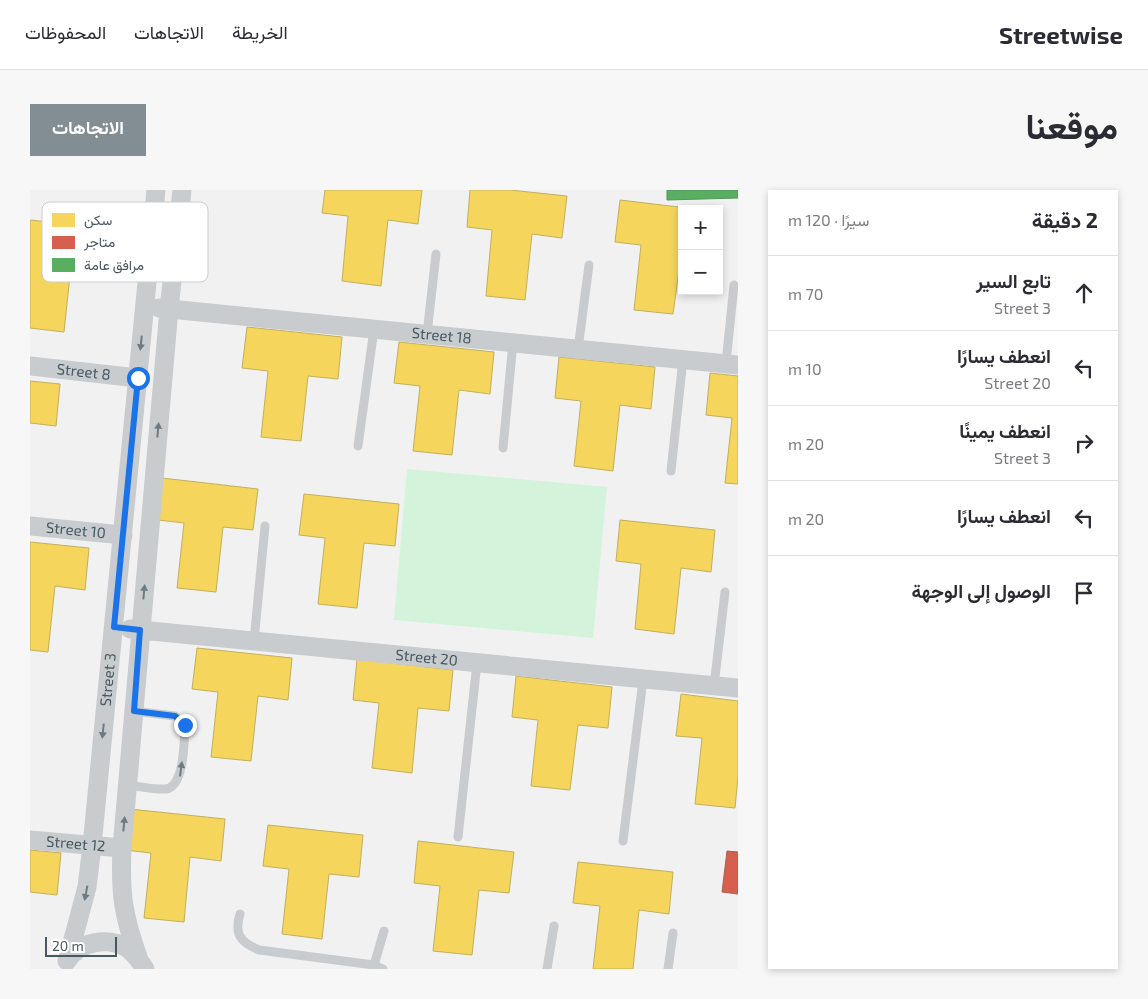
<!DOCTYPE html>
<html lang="ar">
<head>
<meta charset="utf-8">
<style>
	body { margin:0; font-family:"Exo 2",Vazirmatn,sans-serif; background:#f7f7f7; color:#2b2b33; direction:rtl }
	.controls { position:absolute; right:15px; top:15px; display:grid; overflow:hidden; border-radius:0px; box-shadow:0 2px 8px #0003 }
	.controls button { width:45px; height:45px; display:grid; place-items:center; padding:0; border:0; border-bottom:1px solid #e1e1e2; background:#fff; color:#2b2b33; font:25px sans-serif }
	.scale { position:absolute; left:15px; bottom:12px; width:72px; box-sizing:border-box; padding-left:5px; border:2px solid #465861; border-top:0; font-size:14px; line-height:18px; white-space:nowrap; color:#465861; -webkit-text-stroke:4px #fff; paint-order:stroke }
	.stop { position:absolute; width:15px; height:15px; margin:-11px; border:4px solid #1a73e8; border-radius:50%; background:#fff }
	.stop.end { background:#1a73e8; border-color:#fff; box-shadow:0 1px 5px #0008 }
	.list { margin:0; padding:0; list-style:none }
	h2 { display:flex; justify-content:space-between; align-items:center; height:65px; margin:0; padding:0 20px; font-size:21px }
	h2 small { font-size:16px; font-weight:400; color:#7c7c81 }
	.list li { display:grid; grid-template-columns:32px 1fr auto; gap:15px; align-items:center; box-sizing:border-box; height:75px; padding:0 20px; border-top:1px solid #e1e1e2 }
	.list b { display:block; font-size:19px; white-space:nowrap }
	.list p { margin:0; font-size:16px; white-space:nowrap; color:#7c7c81 }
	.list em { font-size:16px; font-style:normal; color:#7c7c81 }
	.icon { flex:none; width:28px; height:28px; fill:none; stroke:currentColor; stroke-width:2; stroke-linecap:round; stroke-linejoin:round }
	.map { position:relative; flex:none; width:708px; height:779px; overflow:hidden; direction:ltr; border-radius:0px }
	header { display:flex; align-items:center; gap:30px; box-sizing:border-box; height:70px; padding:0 25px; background:#fff; border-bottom:1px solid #e1e1e2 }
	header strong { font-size:24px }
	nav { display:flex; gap:28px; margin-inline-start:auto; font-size:18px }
	.intro { display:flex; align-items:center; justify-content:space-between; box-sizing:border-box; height:120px; padding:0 30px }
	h1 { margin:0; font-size:35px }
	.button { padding:12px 22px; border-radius:0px; background:#828e93; color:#fff; font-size:18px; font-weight:700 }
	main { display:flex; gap:30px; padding:0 30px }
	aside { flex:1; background:#fff; border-radius:0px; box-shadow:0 2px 8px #0003 }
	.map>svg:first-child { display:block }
	.green { fill:#d4f3db }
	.homes { fill:#f6d55c; stroke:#c1b05e }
	.shops { fill:#d6604d; stroke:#ab5e53 }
	.public { fill:#5aae61; stroke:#549461 }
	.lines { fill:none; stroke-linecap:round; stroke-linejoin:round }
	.lane { stroke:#c8ccce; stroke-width:9 }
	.street { stroke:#c8ccce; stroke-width:19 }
	.oneway { fill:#6d7b82 }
	.route { stroke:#1a73e8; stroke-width:6 }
	.labels { text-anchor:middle; stroke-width:5; stroke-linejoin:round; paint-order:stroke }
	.street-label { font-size:15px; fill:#465861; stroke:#fff }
	.key { fill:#fff; stroke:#c8cdd0; stroke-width:1 }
	.key-label { font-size:14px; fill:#465861 }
</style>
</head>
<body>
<header>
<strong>Streetwise</strong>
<nav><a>الخريطة</a><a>الاتجاهات</a><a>المحفوظات</a></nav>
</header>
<div class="intro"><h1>موقعنا</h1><a class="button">الاتجاهات</a></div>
<main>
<aside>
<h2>2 دقيقة<small>سيرًا · 120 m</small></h2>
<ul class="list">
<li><svg class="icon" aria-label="ahead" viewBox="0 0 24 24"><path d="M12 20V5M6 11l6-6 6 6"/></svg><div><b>تابع السير</b><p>Street 3</p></div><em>70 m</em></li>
<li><svg class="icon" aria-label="left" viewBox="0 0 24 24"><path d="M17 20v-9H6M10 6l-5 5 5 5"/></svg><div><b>انعطف يسارًا</b><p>Street 20</p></div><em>10 m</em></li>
<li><svg class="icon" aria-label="right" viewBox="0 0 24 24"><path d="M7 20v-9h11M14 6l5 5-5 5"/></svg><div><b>انعطف يمينًا</b><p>Street 3</p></div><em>20 m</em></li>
<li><svg class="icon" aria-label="left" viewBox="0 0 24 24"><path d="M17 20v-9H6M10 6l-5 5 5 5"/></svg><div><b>انعطف يسارًا</b></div><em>20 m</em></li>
<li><svg class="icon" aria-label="arrive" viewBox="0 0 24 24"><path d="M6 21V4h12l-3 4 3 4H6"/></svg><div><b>الوصول إلى الوجهة</b></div></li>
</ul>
</aside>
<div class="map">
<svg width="708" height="779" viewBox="0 0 708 779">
	<rect width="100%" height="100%" fill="#f2f1f1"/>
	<path class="green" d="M377,279L577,297L563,448L364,430Z"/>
	<g class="homes">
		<path d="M295,0H392L388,34L358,30L351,96L312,91L318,26L292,23Z"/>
		<path d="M440,0H480L537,6L532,48L502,44L495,110L456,106L462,40L437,37Z"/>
		<path d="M590,10L666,19H652V59L643,124L604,120L611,55L585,52Z"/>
		<path d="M0,30L75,38L71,80L41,76L34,142L0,138Z"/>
		<path d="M217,137L312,147L308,189L278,186L271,251L231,247L238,181L212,178Z"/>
		<path d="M369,152L464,162L460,204L429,200L422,265L383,261L390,196L364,193Z"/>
		<path d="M529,167L625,177L621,219L590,215L583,281L544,276L551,211L525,208Z"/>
		<path d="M680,183L708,186V294L695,293L702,228L676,225Z"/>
		<path d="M0,191L30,194L26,236L0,233Z"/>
		<path d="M132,288L228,299L223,340L193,337L186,402L147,398L154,333L128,330Z"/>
		<path d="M274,304L369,314L365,356L334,353L327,418L288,414L295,348L269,345Z"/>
		<path d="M590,330L685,340L681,382L651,378L644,444L605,439L611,374L586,371Z"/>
		<path d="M0,352L59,358L55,400L25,396L18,462L0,460Z"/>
		<path d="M167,458L262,468L258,510L228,506L221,571L181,567L188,502L162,499Z"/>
		<path d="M327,469L423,480L419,521L388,518L382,583L342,578L349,513L323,510Z"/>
		<path d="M486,486L582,497L578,538L548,535L540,600L501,596L508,530L482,527Z"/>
		<path d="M651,504L708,511V586L705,618L665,614L672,548L646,546Z"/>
		<path d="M100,619L195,629L191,671L160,667L154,732L114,728L121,663L95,660Z"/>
		<path d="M238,635L333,645L329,687L299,684L292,749L252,744L259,679L233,676Z"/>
		<path d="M388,651L484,662L479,703L449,700L442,765L403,761L410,696L384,693Z"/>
		<path d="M0,660L31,663L27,705L0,702Z"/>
		<path d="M548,672L643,682L639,724L609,720L603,779H563L570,716L543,713Z"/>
	</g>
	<path class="shops" d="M697,661L708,662V704L692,702Z"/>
	<path class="public" d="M637,0H708V8L637,10Z"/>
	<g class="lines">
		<g class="lane">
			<path d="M397,144L406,64"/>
			<path d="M548,159L559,75"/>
			<path d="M696,173L704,95"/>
			<path d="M328,256L344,139"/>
			<path d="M473,258L483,152"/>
			<path d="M641,281L653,169"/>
			<path d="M224,451L235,336"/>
			<path d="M684,496L695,402"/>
			<path d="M97,595C109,596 124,600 136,599C155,596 154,550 155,535L145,526L103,521"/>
			<path d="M428,647L447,473"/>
			<path d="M593,651L613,490"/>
			<path d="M210,724C204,744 210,752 229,760L344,775L353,779"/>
			<path d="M344,775L354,741"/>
			<path d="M517,779L524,736"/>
			<path d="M638,779L643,743"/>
		</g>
		<g class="street">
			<path id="s1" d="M129,118L708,175"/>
			<path id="s2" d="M0,176L108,188"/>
			<path id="s3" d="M0,336L93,345"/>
			<path id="s4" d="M100,439L708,498"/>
			<path id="s5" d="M0,650L92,658"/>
			<path d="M108,767C93,725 90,703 92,658L139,119L152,0"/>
			<path id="s6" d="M38,768L57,697L62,656L126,0"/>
			<path d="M37,771C48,752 78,746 97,758C105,764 110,771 115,779"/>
		</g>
	</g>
	<defs><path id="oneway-solid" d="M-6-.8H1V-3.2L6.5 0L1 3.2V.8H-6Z" transform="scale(1.25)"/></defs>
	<g class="oneway">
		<use href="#oneway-solid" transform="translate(111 153) rotate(96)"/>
		<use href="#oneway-solid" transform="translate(128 240) rotate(-85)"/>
		<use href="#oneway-solid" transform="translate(114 402) rotate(-85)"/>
		<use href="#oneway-solid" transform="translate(73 541) rotate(96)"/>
		<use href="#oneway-solid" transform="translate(151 579) rotate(-82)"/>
		<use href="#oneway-solid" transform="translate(94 634) rotate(-85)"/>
		<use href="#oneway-solid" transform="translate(56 703) rotate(101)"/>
	</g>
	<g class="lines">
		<path class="route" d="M108,188L84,437L110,440L104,521L145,526L155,535"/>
	</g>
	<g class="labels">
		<g class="street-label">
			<text dy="5" stroke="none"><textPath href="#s1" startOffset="284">Street 18</textPath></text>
			<text dy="5" stroke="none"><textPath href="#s2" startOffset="54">Street 8</textPath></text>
			<text dy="5" stroke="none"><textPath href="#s3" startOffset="46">Street 10</textPath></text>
			<text dy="5" stroke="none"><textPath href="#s4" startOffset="298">Street 20</textPath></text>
			<text dy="5" stroke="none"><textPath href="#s6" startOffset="282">Street 3</textPath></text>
			<text dy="5" stroke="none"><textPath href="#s5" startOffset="46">Street 12</textPath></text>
		</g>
	</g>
	<rect x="12" y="12" width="166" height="80" rx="8" class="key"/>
	<rect x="22" y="23" width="23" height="14" fill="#f6d55c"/>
	<rect x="22" y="46" width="23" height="13" fill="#d6604d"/>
	<rect x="22" y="68" width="23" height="14" fill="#5aae61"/>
	<g class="key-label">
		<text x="54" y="35">سكن</text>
		<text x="54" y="57">متاجر</text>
		<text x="54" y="80">مرافق عامة</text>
	</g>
</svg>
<div class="controls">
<button>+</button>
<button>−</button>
</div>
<div class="scale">20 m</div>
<div class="stop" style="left:108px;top:188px"></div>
<div class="stop end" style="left:155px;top:535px"></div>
</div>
</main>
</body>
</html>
